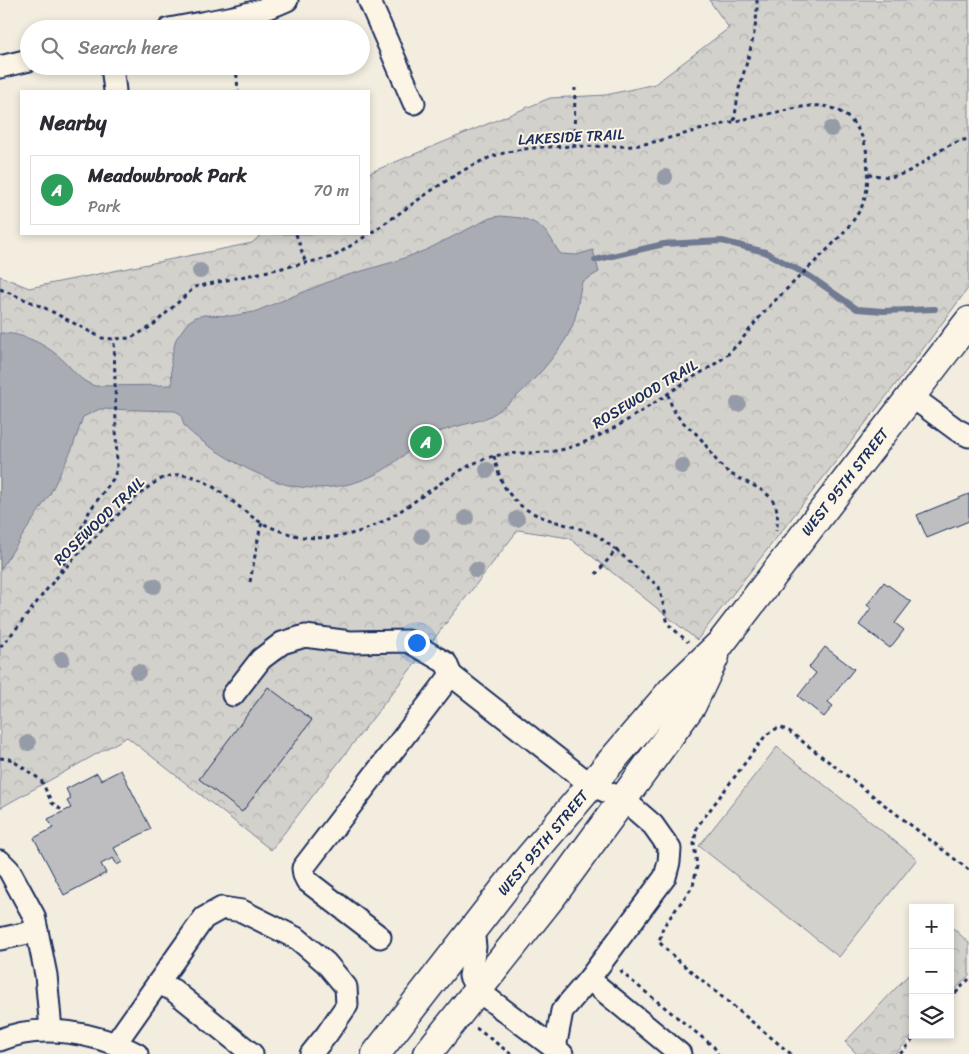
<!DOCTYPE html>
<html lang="en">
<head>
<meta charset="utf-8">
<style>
	body { margin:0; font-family:Sriracha,sans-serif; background:#f2f2f3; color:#2b2b33 }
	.controls { position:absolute; right:15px; bottom:15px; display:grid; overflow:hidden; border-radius:0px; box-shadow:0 2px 8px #0003 }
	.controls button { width:45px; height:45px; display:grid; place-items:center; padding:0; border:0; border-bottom:1px solid #e1e1e2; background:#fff; color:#2b2b33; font:25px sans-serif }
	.you { position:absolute; left:416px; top:642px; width:18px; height:18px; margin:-12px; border:4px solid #fff; border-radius:50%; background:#1a73e8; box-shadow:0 0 0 8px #1a73e833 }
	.badge { display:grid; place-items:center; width:32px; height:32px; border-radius:50%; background:#d1495b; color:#fff; font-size:16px; font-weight:700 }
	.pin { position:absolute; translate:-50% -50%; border:2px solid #fff; box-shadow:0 1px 5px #0006 }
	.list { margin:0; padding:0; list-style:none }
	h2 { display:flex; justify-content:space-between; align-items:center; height:65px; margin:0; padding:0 20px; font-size:21px }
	h2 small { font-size:16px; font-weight:400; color:#7c7c81 }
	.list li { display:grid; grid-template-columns:32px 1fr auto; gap:15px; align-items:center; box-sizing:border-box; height:70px; margin:0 10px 10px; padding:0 10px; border:1px solid #e1e1e2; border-radius:0px }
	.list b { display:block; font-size:19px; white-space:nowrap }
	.list p { margin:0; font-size:16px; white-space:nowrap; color:#7c7c81 }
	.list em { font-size:16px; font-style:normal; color:#7c7c81 }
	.icon { flex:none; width:28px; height:28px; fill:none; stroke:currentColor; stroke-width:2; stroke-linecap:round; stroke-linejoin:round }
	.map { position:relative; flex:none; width:969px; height:1054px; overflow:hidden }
	.search { position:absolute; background:#fff; box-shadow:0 2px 8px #0003; left:20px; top:20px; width:350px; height:55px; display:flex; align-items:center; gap:12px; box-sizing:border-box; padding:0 18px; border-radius:28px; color:#7c7c81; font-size:19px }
	.panel { position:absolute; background:#fff; box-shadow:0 2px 8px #0003; left:20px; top:90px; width:350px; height:145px; border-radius:0px }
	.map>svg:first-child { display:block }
	.park { fill:url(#park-crowns); stroke:#778095 }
	.garden { fill:#d3d1cc; stroke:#778095 }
	.water { fill:#a9acb3; stroke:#707a91 }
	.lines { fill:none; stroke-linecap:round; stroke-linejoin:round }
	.stream { stroke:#707a91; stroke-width:6 }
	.building { fill:#bebec0; stroke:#1b2f5e }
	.minor-casing { stroke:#1b2f5e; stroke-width:25 }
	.major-casing { stroke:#1b2f5e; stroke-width:31 }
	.path { stroke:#1b2f5e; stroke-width:3; stroke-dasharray:4 4; stroke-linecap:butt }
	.minor { stroke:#fcf5e5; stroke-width:21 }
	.major { stroke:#fcf5e5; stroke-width:28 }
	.tree { fill:#969ba8 }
	.labels { text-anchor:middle; stroke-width:4; stroke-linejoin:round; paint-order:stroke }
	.street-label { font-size:15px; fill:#1b2f5e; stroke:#fcf5e5 }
</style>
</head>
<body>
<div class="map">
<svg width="969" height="1054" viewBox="0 0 969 1054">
	<defs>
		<pattern id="park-crowns" width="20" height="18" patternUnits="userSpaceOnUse" patternTransform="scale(1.25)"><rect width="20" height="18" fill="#d3d1cc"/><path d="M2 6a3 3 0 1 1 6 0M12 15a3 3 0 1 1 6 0" fill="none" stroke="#b5b4b2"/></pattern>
	</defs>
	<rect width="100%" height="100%" fill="#f3ede0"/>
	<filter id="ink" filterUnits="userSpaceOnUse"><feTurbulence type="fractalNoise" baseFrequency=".02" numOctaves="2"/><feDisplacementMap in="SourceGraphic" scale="10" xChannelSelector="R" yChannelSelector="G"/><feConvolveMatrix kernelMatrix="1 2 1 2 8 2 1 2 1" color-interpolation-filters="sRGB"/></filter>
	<g filter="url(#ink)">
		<g class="park">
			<path d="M709,0H969V287L920,353L697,640L569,538L518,530L271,850L127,737L0,808V276L29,288L252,243L262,234H369V173L550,98L606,95L655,84L729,28Z"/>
			<path d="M952,927L969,943V975L950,995V930Z"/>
			<path d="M913,970V1035L895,1054H857L845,1042Z"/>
		</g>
		<path class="garden" d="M777,747L917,859L839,957L699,846Z"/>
		<path class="water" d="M500,216C522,218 536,218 550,237C554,243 556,249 561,254L577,255L593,250L599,272L582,282C578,297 578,315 571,329C559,356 512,407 486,418C465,426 444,427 425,439C414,445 406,454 395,462C366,485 324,493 288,485C258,477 220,455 195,436C192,433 186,429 184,425C181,418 183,414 175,411L100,409L83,417L72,449L50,494L0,570V333C26,333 51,347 68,365C77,375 83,382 95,386L172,385L171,359L176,339L188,322L196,317L204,315L231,316L254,312L338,278L393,262L426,250L490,218Z"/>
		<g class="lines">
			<path class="stream" d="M595,260L664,244L722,241L765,252L811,277L857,309L883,311L935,309"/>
		</g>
		<g class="building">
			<path d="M969,494V521L927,538L917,515Z"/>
			<path d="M884,582L911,602L895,623L904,630L890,648L859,625L871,608L867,605Z"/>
			<path d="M825,647L854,669L828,702L833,706L824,717L798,696L816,673L809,667Z"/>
			<path d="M268,687L312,720L242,812L199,779Z"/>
			<path d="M121,770L151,829L114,848L122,862L117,865L113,858L101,864L106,873L64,895L34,838L53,828L48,819L71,808L67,801L71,799L66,789L97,773L101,780Z"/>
		</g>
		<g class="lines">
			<defs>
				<g id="minor">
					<path d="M369,0L414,103"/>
					<path d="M169,29C208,21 251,17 287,0"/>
					<path d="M112,66L115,91"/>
					<path d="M0,67L29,60"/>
					<path d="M911,396L957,430L969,436"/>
					<path d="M233,695L261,659L282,643L305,636L350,642L408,641L446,663L451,675"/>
					<path d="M0,861L9,870L34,916L46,975L51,1030"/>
					<path d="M473,929L475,947L470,976L477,990L562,1054"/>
					<path d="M380,937L307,881L304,875L303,868L451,675L591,785L623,799L653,825L670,849L669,862L665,877L589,979L562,1011L555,1048"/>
					<path d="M0,939L37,931"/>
					<path d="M589,979L680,1054"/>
					<path d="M158,983L204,918L222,908L242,911L298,939L326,963L346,987L347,1005L327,1034L311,1054"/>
					<path d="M0,1040C41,1022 98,1033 137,1054"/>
					<path d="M115,1044L158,983L173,990L252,1054"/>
				</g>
				<g id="major">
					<path d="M376,1054L522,866L672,690L721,643L969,321"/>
					<path d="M427,1054L553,895L692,705L715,656"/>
				</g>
			</defs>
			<use href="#minor" class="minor-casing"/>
			<use href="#major" class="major-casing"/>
			<g class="path">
				<path d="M236,66L238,91"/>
				<path d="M734,121C736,111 737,100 739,89C747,61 758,30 757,0"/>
				<path d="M574,147L575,88"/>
				<path d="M868,174C877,175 887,178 895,176C923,170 939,143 969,139"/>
				<path d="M296,234L306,264"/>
				<path d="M0,289L45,308L102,338L114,339L131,338L152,326L195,287L333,257L369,234"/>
				<path d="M668,394C675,422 684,420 701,439C710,450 716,463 728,472C741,481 765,488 773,501C779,510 778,521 776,531"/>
				<path d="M494,456C497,468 500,482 508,492C528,521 564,521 594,534C602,538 609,545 616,550L596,574"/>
				<path d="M616,550L659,587L668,624L688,642"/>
				<path d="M60,572L90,510L113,479L117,469L114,339"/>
				<path d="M250,582L260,529L262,523"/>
				<path d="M0,647C21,625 38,599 58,576C80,551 105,527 129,504C141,493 154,480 170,476C205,467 236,510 264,524C276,530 291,535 304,537C382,545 415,491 477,462C505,448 539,457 568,448C608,436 643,410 678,387C696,374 717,366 733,349C745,337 754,323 765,311C775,300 785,291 795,281C815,261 850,231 862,206C869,191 868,172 867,156C865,134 851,113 828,107C812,103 794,109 778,112C748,118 718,125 688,133C672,137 656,142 639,145C629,147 617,146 606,146C570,147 532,144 497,155C455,169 408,209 369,234"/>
				<path d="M0,758L10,759L41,780L52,803L63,811"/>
				<path d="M621,970L622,973L714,1047L718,1054"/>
				<path d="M950,999L969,979"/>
				<path d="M476,1028L511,1054"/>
				<path d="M791,1054L674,957L659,942L663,927L693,886L697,866L694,844L697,827L766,735L779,727L789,731L969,870"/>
				<path d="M900,1054L917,1035"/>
			</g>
			<use href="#minor" class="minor"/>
			<use href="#major" class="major"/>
		</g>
		<g class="tree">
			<circle cx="831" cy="129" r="8"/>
			<circle cx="665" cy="177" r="8"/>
			<circle cx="200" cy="271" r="8"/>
			<circle cx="738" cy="404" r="8"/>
			<circle cx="682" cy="466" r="8"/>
			<circle cx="487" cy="470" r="8"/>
			<circle cx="466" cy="518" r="8"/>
			<circle cx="517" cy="519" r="8"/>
			<circle cx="422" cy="536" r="8"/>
			<circle cx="476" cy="570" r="8"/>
			<circle cx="154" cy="586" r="8"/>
			<circle cx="62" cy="659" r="8"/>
			<circle cx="138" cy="672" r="8"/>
			<circle cx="28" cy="743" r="8"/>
		</g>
	</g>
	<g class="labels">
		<g class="street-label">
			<text transform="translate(571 137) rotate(-3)" y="5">LAKESIDE TRAIL</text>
			<text transform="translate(645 394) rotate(-31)" y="5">ROSEWOOD TRAIL</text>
			<text transform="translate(845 482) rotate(-52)" y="5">WEST 95TH STREET</text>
			<text transform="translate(99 521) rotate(-44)" y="5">ROSEWOOD TRAIL</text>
			<text transform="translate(543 843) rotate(-50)" y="5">WEST 95TH STREET</text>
		</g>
	</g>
</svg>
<div class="controls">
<button>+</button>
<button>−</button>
<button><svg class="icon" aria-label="layers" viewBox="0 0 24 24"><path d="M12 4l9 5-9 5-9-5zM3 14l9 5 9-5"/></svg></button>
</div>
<div class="you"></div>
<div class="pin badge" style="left:426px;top:442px;background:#2e9e5b">A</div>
<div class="search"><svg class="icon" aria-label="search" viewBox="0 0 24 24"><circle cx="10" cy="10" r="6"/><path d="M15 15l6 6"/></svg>Search here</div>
<section class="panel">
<h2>Nearby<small></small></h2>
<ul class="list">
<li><span class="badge" style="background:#2e9e5b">A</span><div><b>Meadowbrook Park</b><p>Park</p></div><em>70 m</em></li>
</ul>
</section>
</div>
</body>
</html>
